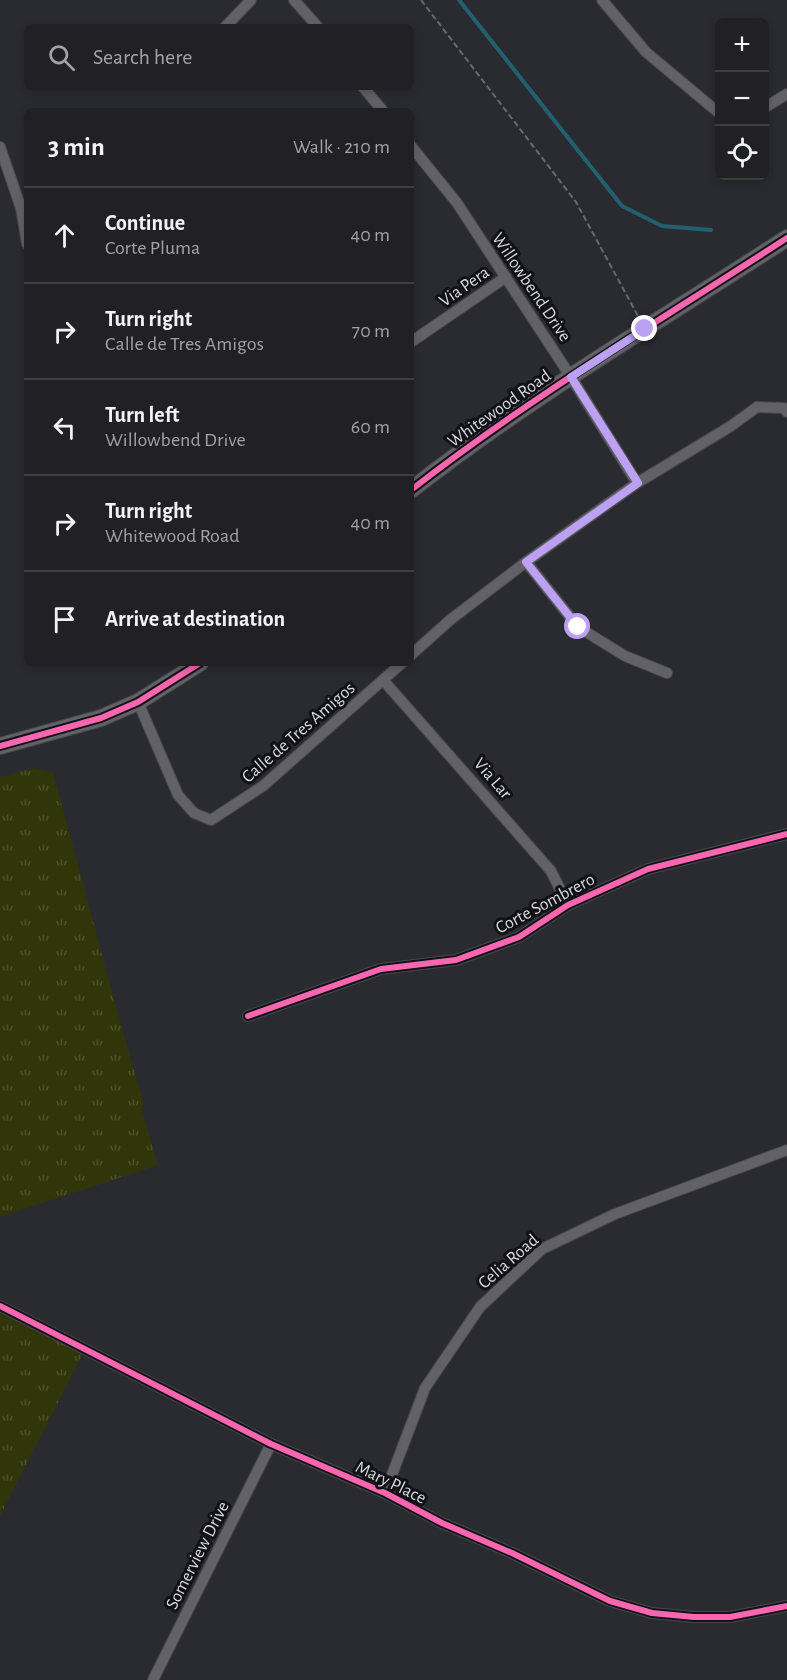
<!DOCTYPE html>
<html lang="en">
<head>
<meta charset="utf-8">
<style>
	body { margin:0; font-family:"Alegreya Sans",sans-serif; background:#2d2d32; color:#f1f3f6 }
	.controls { position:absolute; right:18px; top:18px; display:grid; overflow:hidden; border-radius:9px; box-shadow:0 3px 9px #0003 }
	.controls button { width:54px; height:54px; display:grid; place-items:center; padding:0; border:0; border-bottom:2px solid #3d3e42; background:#202025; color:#f1f3f6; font:30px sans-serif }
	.stop { position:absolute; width:18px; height:18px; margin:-14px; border:4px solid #bca0f2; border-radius:50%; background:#fff }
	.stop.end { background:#bca0f2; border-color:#fff; box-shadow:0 2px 6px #0008 }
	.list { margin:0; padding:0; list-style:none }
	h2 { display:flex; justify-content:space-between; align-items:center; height:78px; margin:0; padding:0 24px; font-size:26px }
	h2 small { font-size:20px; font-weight:400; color:#a2a3a7 }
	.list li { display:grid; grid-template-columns:39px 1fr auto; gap:18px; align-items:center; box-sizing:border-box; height:96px; padding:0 24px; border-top:2px solid #3d3e42 }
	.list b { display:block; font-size:22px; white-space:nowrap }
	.list p { margin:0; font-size:20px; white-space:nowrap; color:#a2a3a7 }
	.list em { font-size:20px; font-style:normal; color:#a2a3a7 }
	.icon { flex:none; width:33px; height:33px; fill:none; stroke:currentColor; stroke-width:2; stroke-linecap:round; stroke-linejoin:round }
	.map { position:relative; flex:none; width:787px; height:1680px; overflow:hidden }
	.search { position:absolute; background:#202025; box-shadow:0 3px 9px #0003; left:24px; top:24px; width:390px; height:66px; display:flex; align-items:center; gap:15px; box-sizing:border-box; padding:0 21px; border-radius:9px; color:#a2a3a7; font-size:22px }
	.panel { position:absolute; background:#202025; box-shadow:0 3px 9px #0003; left:24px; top:108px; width:390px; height:558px; border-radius:9px }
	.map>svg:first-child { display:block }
	.grass { fill:url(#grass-tufts) }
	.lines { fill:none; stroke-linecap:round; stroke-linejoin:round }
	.stream { stroke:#22606f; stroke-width:4 }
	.minor-casing { stroke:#47474d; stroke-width:12 }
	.secondary-casing { stroke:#47474d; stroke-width:18 }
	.path { stroke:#68696d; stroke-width:2; stroke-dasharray:6 3; stroke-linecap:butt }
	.minor { stroke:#616167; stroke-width:10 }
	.secondary { stroke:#616167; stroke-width:16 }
	.cycleway-casing { stroke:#111117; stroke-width:10 }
	.cycleway { stroke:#f766af; stroke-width:6 }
	.route { stroke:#bca0f2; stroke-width:8 }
	.labels { text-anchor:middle; stroke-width:6; stroke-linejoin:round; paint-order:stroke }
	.street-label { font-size:18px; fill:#d8d9e1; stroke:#111117 }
</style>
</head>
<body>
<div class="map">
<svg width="787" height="1680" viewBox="0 0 787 1680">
	<defs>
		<pattern id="grass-tufts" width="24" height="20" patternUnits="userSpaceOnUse" patternTransform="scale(1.5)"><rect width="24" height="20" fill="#30350a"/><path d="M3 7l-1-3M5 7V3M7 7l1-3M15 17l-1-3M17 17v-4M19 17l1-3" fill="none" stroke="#4d522d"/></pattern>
	</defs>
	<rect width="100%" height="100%" fill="#2a2b31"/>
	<g class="grass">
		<path d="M34,768L53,773C84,883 111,995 144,1104L141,1107L158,1165L0,1217V777Z"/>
		<path d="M0,1304L82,1355L0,1516Z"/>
	</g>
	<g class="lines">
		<path class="stream" d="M459,0L622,206L662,226L711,230"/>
		<defs>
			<g id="minor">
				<path d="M294,0L318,27"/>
				<path d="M602,0L646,52L720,114"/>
				<path d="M225,27L251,0"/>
				<path d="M363,87L383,111"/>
				<path d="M764,108L787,94"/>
				<path d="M411,146L457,203L571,377L637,483"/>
				<path d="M0,147L21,208L27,244"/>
				<path d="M411,342L506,277"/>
				<path d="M526,562L578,627L625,656L667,673"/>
				<path d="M411,655L450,620L526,562L637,483L731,426L757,407L784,408L787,412"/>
				<path d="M383,680L551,871L568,905"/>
				<path d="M138,702L178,795L194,813L211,820L263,786L402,663"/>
				<path d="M248,1016L381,969L456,960L519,937L568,905L648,869L787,834"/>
				<path d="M0,1306L271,1444L385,1493L442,1523L512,1553L610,1601L652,1613L694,1617H730L787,1606"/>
				<path d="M385,1493L425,1388L480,1307L542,1249L615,1214L787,1150"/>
				<path d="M153,1680L271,1444"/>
			</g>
			<g id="secondary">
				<path d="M411,490C530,397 661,320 787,238"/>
				<path d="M0,746L101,718L138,702L200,663"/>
			</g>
		</defs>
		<use href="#minor" class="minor-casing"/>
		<use href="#secondary" class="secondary-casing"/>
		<path class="path" d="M421,0L576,202L638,316"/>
		<use href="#minor" class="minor"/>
		<use href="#secondary" class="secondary"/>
		<defs>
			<g id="cycleway">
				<path d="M411,490C530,397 661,320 787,238"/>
				<path d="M0,746L101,718L138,702L200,663"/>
				<path d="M248,1016L381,969L456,960L519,937L568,905L648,869L787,834"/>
				<path d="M0,1306L271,1444L385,1493L442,1523L512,1553L610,1601L652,1613L694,1617H730L787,1606"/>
			</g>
		</defs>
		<use href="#cycleway" class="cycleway-casing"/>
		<use href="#cycleway" class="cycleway"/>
	</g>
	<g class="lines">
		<path class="route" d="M578,627L526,562L638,483L571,377L645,329"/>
	</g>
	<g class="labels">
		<g class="street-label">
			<text transform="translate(464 286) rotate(-35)" y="6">Via Pera</text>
			<text transform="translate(532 287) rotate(56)" y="6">Willowbend Drive</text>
			<text transform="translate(499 408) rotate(-35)" y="6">Whitewood Road</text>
			<text transform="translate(298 732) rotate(-41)" y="6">Calle de Tres Amigos</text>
			<text transform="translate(493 778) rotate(49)" y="6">Via Lar</text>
			<text transform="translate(545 903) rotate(-28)" y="6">Corte Sombrero</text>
			<text transform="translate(508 1261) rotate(-41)" y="6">Celia Road</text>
			<text transform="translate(391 1482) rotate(26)" y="6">Mary Place</text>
			<text transform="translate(197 1555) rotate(-63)" y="6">Somerview Drive</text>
		</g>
	</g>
</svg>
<div class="controls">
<button>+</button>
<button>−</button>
<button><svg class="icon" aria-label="locate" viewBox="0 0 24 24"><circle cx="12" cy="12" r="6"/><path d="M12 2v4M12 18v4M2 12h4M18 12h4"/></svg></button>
</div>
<div class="stop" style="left:578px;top:627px"></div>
<div class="stop end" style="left:645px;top:329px"></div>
<div class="search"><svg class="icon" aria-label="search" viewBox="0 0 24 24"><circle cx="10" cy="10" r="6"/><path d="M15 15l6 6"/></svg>Search here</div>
<section class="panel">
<h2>3 min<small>Walk · 210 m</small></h2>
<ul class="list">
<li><svg class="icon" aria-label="ahead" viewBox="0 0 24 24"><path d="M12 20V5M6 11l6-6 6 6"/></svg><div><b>Continue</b><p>Corte Pluma</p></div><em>40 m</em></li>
<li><svg class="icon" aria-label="right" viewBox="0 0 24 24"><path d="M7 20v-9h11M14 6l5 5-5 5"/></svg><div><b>Turn right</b><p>Calle de Tres Amigos</p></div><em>70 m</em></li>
<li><svg class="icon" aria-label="left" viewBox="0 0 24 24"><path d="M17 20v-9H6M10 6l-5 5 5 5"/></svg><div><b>Turn left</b><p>Willowbend Drive</p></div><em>60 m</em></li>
<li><svg class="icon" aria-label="right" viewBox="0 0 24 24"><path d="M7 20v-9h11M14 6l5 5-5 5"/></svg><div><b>Turn right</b><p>Whitewood Road</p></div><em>40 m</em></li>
<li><svg class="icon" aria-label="arrive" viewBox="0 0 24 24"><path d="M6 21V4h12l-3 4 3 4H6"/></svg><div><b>Arrive at destination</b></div></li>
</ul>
</section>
</div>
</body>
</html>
